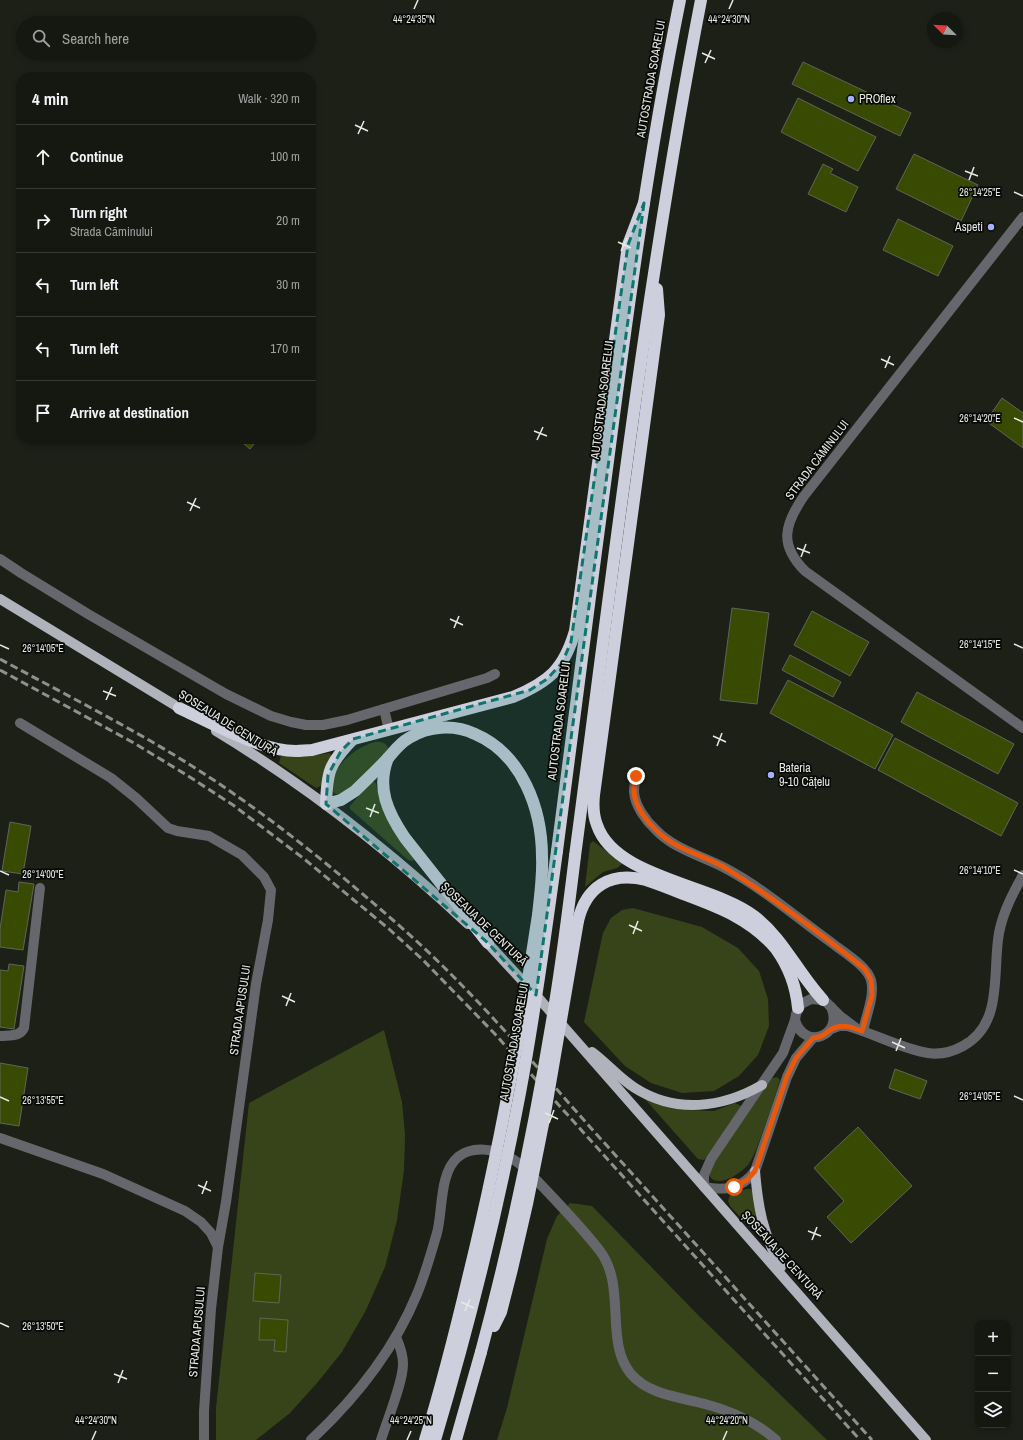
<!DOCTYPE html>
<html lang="en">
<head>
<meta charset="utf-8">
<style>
	body { margin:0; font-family:"Archivo Narrow",sans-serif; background:#22251f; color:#f1f3f6 }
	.controls { position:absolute; right:12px; bottom:12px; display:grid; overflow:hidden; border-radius:8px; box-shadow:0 2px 6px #0003 }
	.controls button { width:36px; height:36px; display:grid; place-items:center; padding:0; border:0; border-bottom:1px solid #343731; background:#151811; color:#f1f3f6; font:20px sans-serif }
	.compass { position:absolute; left:927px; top:12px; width:36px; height:36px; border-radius:50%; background:#151811; box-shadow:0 2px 6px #0003; rotate:294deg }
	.stop { position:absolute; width:12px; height:12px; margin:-9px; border:3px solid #ea580c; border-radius:50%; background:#fff }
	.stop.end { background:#ea580c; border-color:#fff; box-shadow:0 1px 4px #0008 }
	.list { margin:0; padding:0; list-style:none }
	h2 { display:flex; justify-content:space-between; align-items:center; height:52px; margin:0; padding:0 16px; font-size:17px }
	h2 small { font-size:13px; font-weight:400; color:#9da09f }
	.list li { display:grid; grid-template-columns:26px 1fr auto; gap:12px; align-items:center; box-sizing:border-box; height:64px; padding:0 16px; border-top:1px solid #343731 }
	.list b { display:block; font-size:15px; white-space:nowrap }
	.list p { margin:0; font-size:13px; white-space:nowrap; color:#9da09f }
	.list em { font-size:13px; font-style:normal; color:#9da09f }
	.icon { flex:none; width:22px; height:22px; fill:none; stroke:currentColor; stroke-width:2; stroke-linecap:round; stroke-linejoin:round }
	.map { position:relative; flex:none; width:1023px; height:1440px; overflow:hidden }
	.search { position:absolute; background:#151811; box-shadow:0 2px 6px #0003; left:16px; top:16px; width:300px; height:44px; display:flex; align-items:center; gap:10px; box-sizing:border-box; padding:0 14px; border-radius:22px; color:#9da09f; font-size:15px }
	.panel { position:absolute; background:#151811; box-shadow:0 2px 6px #0003; left:16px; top:72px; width:300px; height:372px; border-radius:16px }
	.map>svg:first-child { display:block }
	.green { fill:#37441a }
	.building { fill:#394b03; stroke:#606459 }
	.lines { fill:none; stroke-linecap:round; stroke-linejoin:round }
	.minor { stroke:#66676c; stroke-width:10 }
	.major { stroke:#b0b2bc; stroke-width:10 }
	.highway { stroke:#cdcfdc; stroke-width:12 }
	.rail { stroke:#8e918a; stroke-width:3; stroke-dasharray:8 4; stroke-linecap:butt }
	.highway-bridge { stroke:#cdcfdc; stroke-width:12 }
	.route { stroke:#ea580c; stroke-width:5 }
	.marked { fill:#0f766e; fill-opacity:0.2; stroke:#0f766e; stroke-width:3; stroke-dasharray:8 5; stroke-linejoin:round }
	.ticks { fill:none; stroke:#e8eae4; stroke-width:1.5 }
	.poi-dot { fill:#a5b1fc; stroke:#070906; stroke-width:1.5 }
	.labels { text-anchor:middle; stroke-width:3.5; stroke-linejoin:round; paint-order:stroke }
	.street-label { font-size:12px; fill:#e8eae4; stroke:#070906 }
	.poi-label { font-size:12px; fill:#e8eae4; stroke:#070906; text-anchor:start }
	.ticks-label { font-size:10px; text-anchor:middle; fill:#e8eae4; stroke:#070906; stroke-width:3.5; stroke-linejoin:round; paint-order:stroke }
</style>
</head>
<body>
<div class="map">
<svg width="1023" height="1440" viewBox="0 0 1023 1440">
	<rect width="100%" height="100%" fill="#1c2017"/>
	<g class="green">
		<path d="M375,742C381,742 386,742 388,748L387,752C378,762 353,793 341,795C338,795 335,794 333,792C333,787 332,780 334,776C340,760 359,746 375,742Z"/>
		<path d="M330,753L333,758L327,770L321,786L316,788L279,763L281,756H310Z"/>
		<path d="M372,781L376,783L383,811L414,859L413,861L408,860L350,809V806Z"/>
		<path d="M593,841L621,862L622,864L617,868L603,872L585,887L590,844Z"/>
		<path d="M633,908L702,927L738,948L759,971L768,999L769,1026L758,1055L739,1076L714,1091L682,1093L651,1083L625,1066L584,1022L603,933L611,918L622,910Z"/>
		<path d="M384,1030L402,1102L405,1135L404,1170L397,1220L385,1267L366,1310L342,1352L317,1383L290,1413L256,1440H216V1408L249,1103Z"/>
		<path d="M777,1077L780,1080C775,1097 769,1114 763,1131C759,1142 755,1155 748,1165C741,1172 734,1177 725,1180C718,1182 712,1181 709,1175L711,1165L772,1078Z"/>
		<path d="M645,1099L688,1110L714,1111L735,1103L741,1106L740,1111L704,1160L698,1159Z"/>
		<path d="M746,1189H751L754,1194L758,1229L755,1233L730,1206L728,1201L730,1195Z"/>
		<path d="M570,1203L592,1206L699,1316L827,1440H497L507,1408L547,1239L557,1216Z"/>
	</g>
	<g class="building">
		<path d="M803,62L911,113L900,136L792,84Z"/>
		<path d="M798,98L876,137L858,171L781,132Z"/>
		<path d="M914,154L978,185L961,221L896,189Z"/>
		<path d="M823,164L833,169L830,173L858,187L846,212L808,194Z"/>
		<path d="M898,219L953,246L938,276L883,250Z"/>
		<path d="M1002,398L1023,413V448L986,421Z"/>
		<path d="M238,439H258L250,449Z"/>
		<path d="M732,608L769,613L757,704L720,700Z"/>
		<path d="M812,611L869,642L850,676L794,645Z"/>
		<path d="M790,655L841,682L833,697L782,670Z"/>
		<path d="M788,680L893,735L875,769L770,713Z"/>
		<path d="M917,692L1014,744L998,774L901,722Z"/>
		<path d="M895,738L1018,803L1001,836L878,770Z"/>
		<path d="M10,822L31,826L23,874L2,871Z"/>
		<path d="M19,882L34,884L23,950L0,947V929L6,890L18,892Z"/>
		<path d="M9,964L24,966L14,1029L0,1027V970L8,971Z"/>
		<path d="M0,1063L28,1068L19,1126L0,1123Z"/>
		<path d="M895,1069L927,1081L920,1099L889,1088Z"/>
		<path d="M858,1127L912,1186L851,1243L827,1217L844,1201L814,1168Z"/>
		<path d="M255,1273L281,1275L279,1303L253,1301Z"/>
		<path d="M260,1318L288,1320L286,1352L274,1351L275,1340H259Z"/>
	</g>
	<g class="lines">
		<g class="minor">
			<path d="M1023,217L804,496C784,525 779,545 805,571L1023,728"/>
			<path d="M0,559L21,573L88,614L226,694L271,716L291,722L306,725H323L347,720L487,678L495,674"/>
			<path d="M384,709L389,730"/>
			<path d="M20,723L111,778L136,798L168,828L177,831L209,836L242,855L264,877L271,890L268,920L256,984L226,1202L218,1247L211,1309L204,1411V1440"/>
			<path d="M636,776C635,781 634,787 634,792C635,806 646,821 656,830C674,849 702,856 725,868C763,888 797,918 832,943C843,952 867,966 871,980C875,996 866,1015 863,1031"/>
			<path d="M795,1020C804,1051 844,1036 831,1007"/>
			<path d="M831,1029L839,1026H847C873,1033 902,1049 928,1053C940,1055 952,1052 963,1046C1004,1024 992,972 999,933C1003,912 1013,893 1023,875"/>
			<path d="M0,1036C9,1035 20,1037 24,1028L40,888"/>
			<path d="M813,1038L796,1058L787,1077L755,1171C742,1189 724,1191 704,1187V1175L711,1159L783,1053L795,1020L796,1014L801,1004L811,999L823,1000L827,1003L840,1016L856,1028"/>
			<path d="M0,1138L103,1174L185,1211L201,1222L211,1233L218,1247"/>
			<path d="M311,1440C355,1399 394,1350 417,1294C425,1275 431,1253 437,1233C443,1211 439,1173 458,1157C473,1145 495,1149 511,1158C524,1165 534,1178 544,1188C563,1208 583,1229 600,1251C627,1287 604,1342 631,1374C649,1395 680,1397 705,1404C731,1411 755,1421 776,1440"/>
			<path d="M381,1440C387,1420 403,1383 403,1364C403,1355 400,1346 396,1337"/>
		</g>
		<g class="major">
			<path d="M0,599L186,712"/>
			<path d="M216,731C307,786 391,852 468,924"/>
			<path d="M483,938L542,1002L926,1440"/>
			<path d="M592,1052C607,1063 619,1078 635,1088C676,1114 722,1108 762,1085"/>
			<path d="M755,1171C758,1208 763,1234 781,1267"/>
		</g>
		<g class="highway">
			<path d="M657,289L659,315L594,795C593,805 593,815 597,825C615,878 712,884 754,916C784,939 797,972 823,1000"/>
			<path d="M179,708C211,723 261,751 296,751C301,751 307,750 312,750L513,697C549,682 564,669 575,631L628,245L644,203"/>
			<path d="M352,740C329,764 327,772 326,804L341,800L355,791C366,780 378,769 389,757C395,750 400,743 409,738C428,726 454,724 475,734C522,754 542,809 542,857C543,876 540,896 538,915"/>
			<path d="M388,758C376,788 388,813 405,838L488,943"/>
			<path d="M557,851C573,721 591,591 608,461C628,307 649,153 680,0"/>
			<path d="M575,856C613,570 646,283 701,0"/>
			<path d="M578,921C586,887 610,871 646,880C658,884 671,889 683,894C718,907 751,919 776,949C789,967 796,986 798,1008"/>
			<path d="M456,1440L481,1352"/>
		</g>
		<g class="rail">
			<path d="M0,659C64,694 130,727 192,766C263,811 330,865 394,921C466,983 527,1056 590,1127C684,1231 778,1336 872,1440"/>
			<path d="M0,670L134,743L185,774L233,805L303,858L389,929L423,960L494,1033L860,1440"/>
		</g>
		<g class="highway-bridge">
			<path d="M494,1326L501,1312L512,1269L527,1204L544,1119L578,921"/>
			<path d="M481,1352C512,1237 536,1120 555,1003C563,954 569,905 575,856"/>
			<path d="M425,1440C442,1385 456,1329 469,1274C498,1155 520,1035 538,915"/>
			<path d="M435,1440C469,1326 498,1210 520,1093C535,1013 546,932 557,851"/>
		</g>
	</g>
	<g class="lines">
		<path class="route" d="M636,776C635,781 634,787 634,792C635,806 646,821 656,830C675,850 705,855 727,869C775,899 821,934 865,969L871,980L872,995L862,1031C852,1027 841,1023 830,1030C823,1035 822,1037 813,1038L796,1058L787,1076L755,1171L747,1180L734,1187"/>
	</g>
	<path class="marked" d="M644,203L536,995L488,943L326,804L328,775L341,751L353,739L530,690L547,679L562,663L571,642L628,245Z"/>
	<path class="ticks" d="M414,9L418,0M729,9L733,0M702,53L715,59M705,63L711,50M355,125L368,131M358,134L364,121M965,171L978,176M969,180L974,167M1014,192L1023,196M618,242L631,248M621,251L627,238M881,359L894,365M885,368L890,356M1014,418L1023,422M534,431L547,436M537,440L543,427M187,502L200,508M190,511L196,498M797,548L810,553M801,557L806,544M450,619L463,625M454,628L459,616M1014,644L1023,648M0,645L9,649M103,691L116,696M106,700L112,687M713,736L726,742M717,746L722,733M366,808L379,813M370,817L375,804M1014,870L1023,874M0,871L9,875M629,925L642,931M633,934L638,921M282,996L295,1002M286,1006L291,993M892,1042L905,1048M896,1051L901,1038M1014,1096L1023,1100M0,1097L9,1101M545,1113L558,1119M549,1123L554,1110M198,1185L211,1191M202,1194L207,1181M808,1231L821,1236M812,1240L817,1227M461,1302L474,1308M465,1311L470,1299M0,1323L9,1327M114,1374L127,1379M118,1383L123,1370M92,1440L96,1431M407,1440L411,1431M723,1440L727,1431"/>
	<g class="poi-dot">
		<circle cx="851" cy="99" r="4"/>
		<circle cx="991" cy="227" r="4"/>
		<circle cx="771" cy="775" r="4"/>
	</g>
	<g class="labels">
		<g class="street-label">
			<text transform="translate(651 79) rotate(-80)" y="4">AUTOSTRADA SOARELUI</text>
			<text transform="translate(602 400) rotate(-83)" y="4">AUTOSTRADA SOARELUI</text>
			<text transform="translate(817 460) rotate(-53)" y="4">STRADA CĂMINULUI</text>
			<text transform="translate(559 721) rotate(-83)" y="4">AUTOSTRADA SOARELUI</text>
			<text transform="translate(228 723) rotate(32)" y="4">ȘOSEAUA DE CENTURĂ</text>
			<text transform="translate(484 924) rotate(44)" y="4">ȘOSEAUA DE CENTURĂ</text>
			<text transform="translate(240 1010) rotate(-82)" y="4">STRADA APUSULUI</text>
			<text transform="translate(514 1042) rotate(-80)" y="4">AUTOSTRADA SOARELUI</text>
			<text transform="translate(782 1255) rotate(48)" y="4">ȘOSEAUA DE CENTURĂ</text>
			<text transform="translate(197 1332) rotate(-85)" y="4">STRADA APUSULUI</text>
		</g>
		<g class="poi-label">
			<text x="859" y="103">PROflex</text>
			<text x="983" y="231" text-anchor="end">Aspeti</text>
			<text x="779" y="772">Bateria<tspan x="779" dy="14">9-10 Cățelu</tspan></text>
		</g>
	</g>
	<g class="ticks-label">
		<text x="414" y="23">44°24'35"N</text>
		<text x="729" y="23">44°24'30"N</text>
		<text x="980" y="196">26°14'25"E</text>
		<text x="980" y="422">26°14'20"E</text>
		<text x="980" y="648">26°14'15"E</text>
		<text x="43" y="652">26°14'05"E</text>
		<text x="980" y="874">26°14'10"E</text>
		<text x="43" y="878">26°14'00"E</text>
		<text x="980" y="1100">26°14'05"E</text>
		<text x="43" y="1104">26°13'55"E</text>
		<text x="43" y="1330">26°13'50"E</text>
		<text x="96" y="1424">44°24'30"N</text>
		<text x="411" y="1424">44°24'25"N</text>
		<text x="727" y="1424">44°24'20"N</text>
	</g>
</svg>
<div class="controls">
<button>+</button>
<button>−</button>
<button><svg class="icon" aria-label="layers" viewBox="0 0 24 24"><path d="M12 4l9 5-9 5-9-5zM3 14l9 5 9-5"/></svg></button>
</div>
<svg class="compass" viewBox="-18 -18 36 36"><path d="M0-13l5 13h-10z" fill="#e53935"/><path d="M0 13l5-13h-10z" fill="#9da09f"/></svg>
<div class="stop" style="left:734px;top:1187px"></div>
<div class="stop end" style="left:636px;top:776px"></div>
<div class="search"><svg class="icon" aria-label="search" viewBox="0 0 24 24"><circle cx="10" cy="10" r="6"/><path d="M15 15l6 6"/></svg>Search here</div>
<section class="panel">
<h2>4 min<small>Walk · 320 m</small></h2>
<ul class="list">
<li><svg class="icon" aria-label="ahead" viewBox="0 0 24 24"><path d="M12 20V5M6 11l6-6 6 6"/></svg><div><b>Continue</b></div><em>100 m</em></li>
<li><svg class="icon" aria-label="right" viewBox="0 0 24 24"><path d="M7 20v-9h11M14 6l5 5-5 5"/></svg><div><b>Turn right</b><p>Strada Căminului</p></div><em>20 m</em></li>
<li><svg class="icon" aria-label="left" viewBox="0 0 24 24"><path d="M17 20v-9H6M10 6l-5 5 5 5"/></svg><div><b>Turn left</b></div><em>30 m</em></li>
<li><svg class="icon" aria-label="left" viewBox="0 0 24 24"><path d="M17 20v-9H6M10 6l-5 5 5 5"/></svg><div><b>Turn left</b></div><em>170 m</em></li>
<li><svg class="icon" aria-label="arrive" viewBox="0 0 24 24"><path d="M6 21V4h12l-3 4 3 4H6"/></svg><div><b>Arrive at destination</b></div></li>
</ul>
</section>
</div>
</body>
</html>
